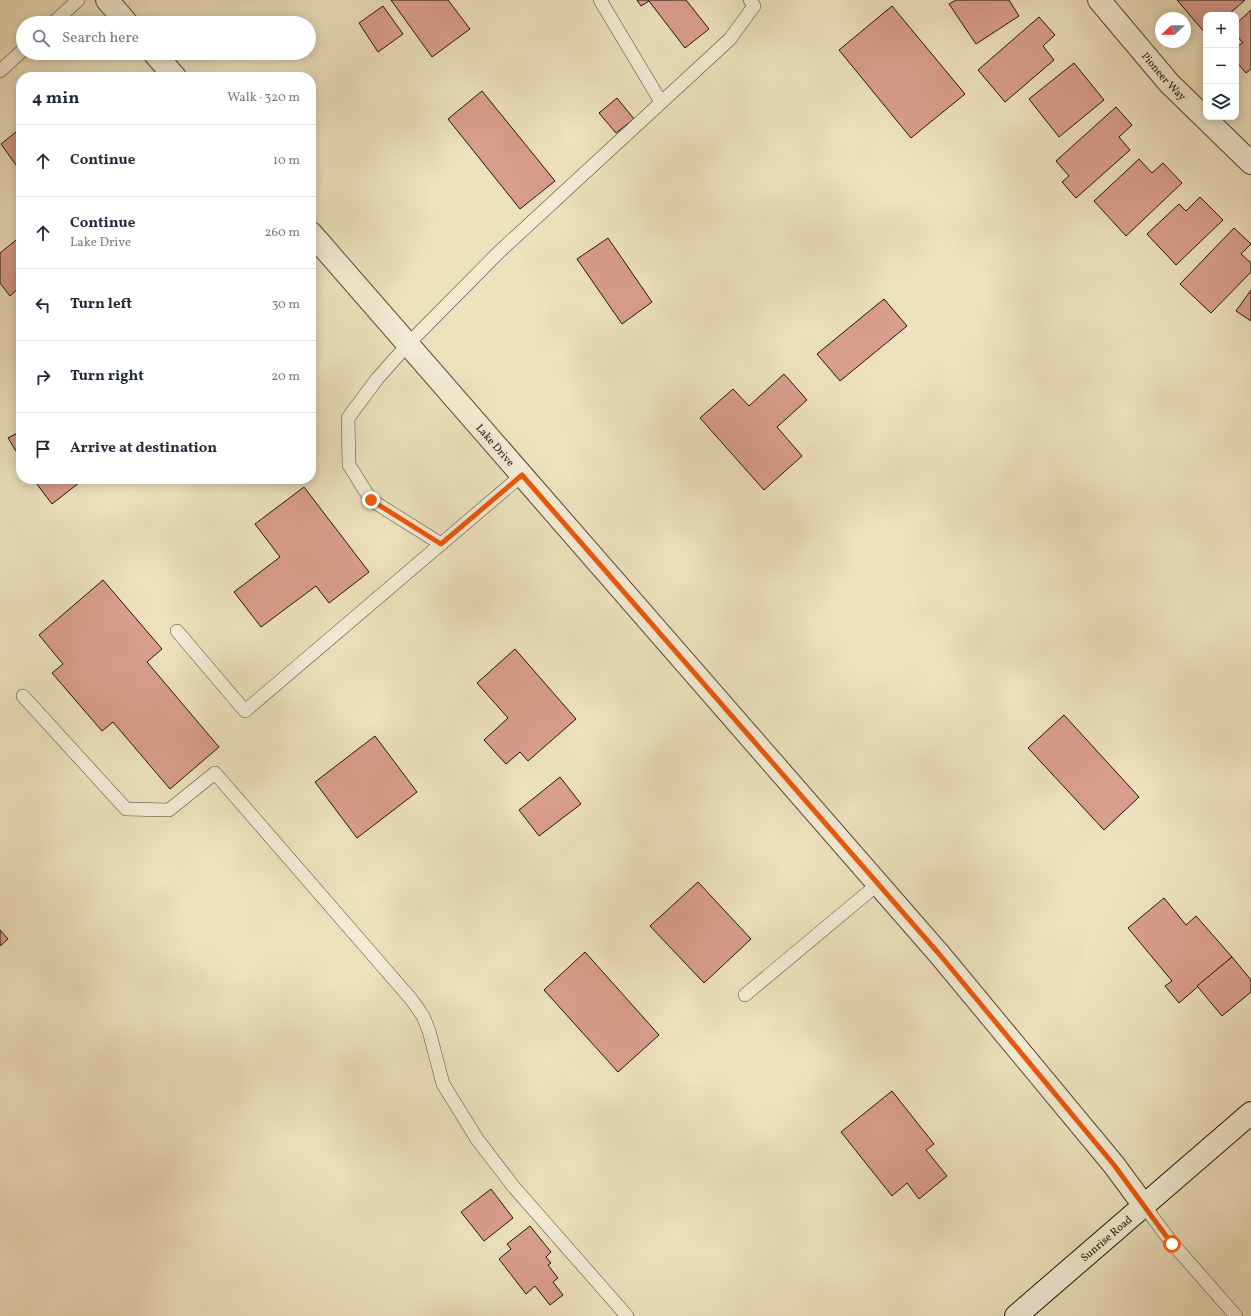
<!DOCTYPE html>
<html lang="en">
<head>
<meta charset="utf-8">
<style>
	body { margin:0; font-family:Vollkorn,serif; background:#f2f2f3; color:#1f2937 }
	.controls { position:absolute; right:12px; top:12px; display:grid; overflow:hidden; border-radius:8px; box-shadow:0 2px 10px #0003 }
	.controls button { width:36px; height:36px; display:grid; place-items:center; padding:0; border:0; border-bottom:1px solid #e0e1e3; background:#fff; color:#1f2937; font:20px sans-serif }
	.compass { position:absolute; left:1155px; top:12px; width:36px; height:36px; border-radius:50%; background:#fff; box-shadow:0 2px 10px #0003; rotate:249deg }
	.stop { position:absolute; width:12px; height:12px; margin:-9px; border:3px solid #ea580c; border-radius:50%; background:#fff }
	.stop.end { background:#ea580c; border-color:#fff; box-shadow:0 1px 4px #0008 }
	.list { margin:0; padding:0; list-style:none }
	h2 { display:flex; justify-content:space-between; align-items:center; height:52px; margin:0; padding:0 16px; font-size:17px }
	h2 small { font-size:13px; font-weight:400; color:#747a83 }
	.list li { display:grid; grid-template-columns:26px 1fr auto; gap:12px; align-items:center; box-sizing:border-box; height:72px; padding:0 16px; border-top:1px solid #e0e1e3 }
	.list b { display:block; font-size:15px; white-space:nowrap }
	.list p { margin:0; font-size:13px; white-space:nowrap; color:#747a83 }
	.list em { font-size:13px; font-style:normal; color:#747a83 }
	.icon { flex:none; width:22px; height:22px; fill:none; stroke:currentColor; stroke-width:2; stroke-linecap:round; stroke-linejoin:round }
	.map { position:relative; flex:none; width:1251px; height:1316px; overflow:hidden }
	.search { position:absolute; background:#fff; box-shadow:0 2px 10px #0003; left:16px; top:16px; width:300px; height:44px; display:flex; align-items:center; gap:10px; box-sizing:border-box; padding:0 14px; border-radius:22px; color:#747a83; font-size:15px }
	.panel { position:absolute; background:#fff; box-shadow:0 2px 10px #0003; left:16px; top:72px; width:300px; height:412px; border-radius:16px }
	.map>svg:first-child { display:block }
	.building { fill:#d99d8e; stroke:#1f1308 }
	.lines { fill:none; stroke-linecap:round; stroke-linejoin:round }
	.service-casing { stroke:#524635; stroke-width:14 }
	.minor-casing { stroke:#524635; stroke-width:24 }
	.secondary-casing { stroke:#1f1308; stroke-width:24 }
	.service { stroke:#f3ebd4; stroke-width:13 }
	.minor { stroke:#f3ebd4; stroke-width:22 }
	.secondary { stroke:#f3ebd4; stroke-width:22 }
	.route { stroke:#ea580c; stroke-width:5 }
	.labels { text-anchor:middle; stroke-width:3; stroke-linejoin:round; paint-order:stroke }
	.street-label { font-size:11px; fill:#1f1308; stroke:#f3ebd4 }
</style>
</head>
<body>
<div class="map">
<svg width="1251" height="1316" viewBox="0 0 1251 1316">
	<rect width="100%" height="100%" fill="#ede0bd"/>
	<filter id="stains"><feTurbulence type="fractalNoise" baseFrequency=".005" numOctaves="4"/><feColorMatrix values="0 0 0 0 .2 0 0 0 0 .09 0 0 0 0 .02 0 0 0 .5 -.17"/></filter>
	<radialGradient id="worn" r=".72"><stop offset=".6" stop-color="#630" stop-opacity="0"/><stop offset="1" stop-color="#630" stop-opacity=".3"/></radialGradient>
	<g class="building">
		<path d="M391,0H448L470,29L432,57Z"/>
		<path d="M637,0H686L709,29L685,48L649,1L641,6Z"/>
		<path d="M956,0H1009L1019,16L976,44L949,4Z"/>
		<path d="M1177,0H1245L1228,15H1206V34Z"/>
		<path d="M383,6L403,34L378,52L359,23Z"/>
		<path d="M892,6L965,94L911,138L839,50Z"/>
		<path d="M1251,10V69L1246,73L1236,61V47L1243,43L1236,35V24Z"/>
		<path d="M1039,17L1055,35L1043,46L1054,60L1005,102L978,70Z"/>
		<path d="M1074,63L1104,100L1059,137L1029,99Z"/>
		<path d="M482,91L555,181L520,209L448,119Z"/>
		<path d="M617,98L634,119L616,133L599,113Z"/>
		<path d="M1116,107L1132,125L1119,137L1130,150L1076,198L1062,182L1069,176L1056,161Z"/>
		<path d="M21,128V172L1,144Z"/>
		<path d="M1139,159L1152,173L1163,163L1182,183L1126,236L1094,201Z"/>
		<path d="M1200,197L1223,220L1176,265L1147,234L1179,204L1186,211Z"/>
		<path d="M1234,228L1251,244L1241,254L1251,263V272L1211,313L1180,284Z"/>
		<path d="M21,236V286L10,296L0,283V253Z"/>
		<path d="M608,238L652,302L622,324L577,259Z"/>
		<path d="M1251,290V321L1236,311Z"/>
		<path d="M884,299L907,326L840,381L817,354Z"/>
		<path d="M784,374L807,400L777,427L802,456L764,490L700,418L733,389L749,406Z"/>
		<path d="M21,431V459L8,438Z"/>
		<path d="M33,479H84L52,504Z"/>
		<path d="M304,487L369,572L329,603L316,586L261,627L234,592L280,557L255,524Z"/>
		<path d="M103,580L162,649L147,662L219,747L170,789L113,722L102,731L52,673L63,664L39,635Z"/>
		<path d="M515,649L576,719L528,761L520,752L506,764L484,740L508,718L477,683Z"/>
		<path d="M1064,715L1139,797L1104,830L1028,748Z"/>
		<path d="M375,736L417,792L357,838L315,782Z"/>
		<path d="M560,777L581,804L539,836L519,810Z"/>
		<path d="M698,882L751,939L704,983L650,926Z"/>
		<path d="M1164,898L1186,925L1196,916L1232,957L1179,1003L1165,986L1172,981L1128,928Z"/>
		<path d="M0,930L8,939L0,946Z"/>
		<path d="M585,952L659,1035L618,1072L544,990Z"/>
		<path d="M1232,957L1251,980V992L1222,1016L1197,986Z"/>
		<path d="M892,1091L934,1144L926,1150L947,1176L919,1199L907,1183L892,1196L841,1132Z"/>
		<path d="M491,1189L513,1218L484,1241L461,1212Z"/>
		<path d="M530,1226L551,1252L546,1257L551,1263L548,1265L558,1278L553,1282L563,1295L550,1305L535,1286L526,1294L499,1259L511,1249L507,1244Z"/>
	</g>
	<g class="lines">
		<defs>
			<g id="service">
				<path d="M600,0L661,102"/>
				<path d="M53,23L78,0"/>
				<path d="M0,71L23,50"/>
				<path d="M441,544L371,500L349,465L348,418L377,379L408,344L498,253L730,39L754,6L750,0"/>
				<path d="M177,631L245,711L522,475"/>
				<path d="M23,696L126,809L169,810L215,773L411,999L423,1016L429,1031L443,1084L477,1139L513,1186L627,1316"/>
				<path d="M745,995L878,884"/>
				<path d="M1145,1207L1172,1243L1236,1316"/>
			</g>
			<g id="minor">
				<path d="M107,0L127,23"/>
				<path id="s1" d="M1099,0L1169,83L1251,163"/>
				<path d="M154,53L175,77"/>
				<path id="s2" d="M311,233L940,955L1114,1165L1145,1207"/>
			</g>
			<g id="secondary">
				<path id="s3" d="M1016,1316L1251,1113"/>
			</g>
		</defs>
		<use href="#service" class="service-casing"/>
		<use href="#minor" class="minor-casing"/>
		<use href="#secondary" class="secondary-casing"/>
		<use href="#service" class="service"/>
		<use href="#minor" class="minor"/>
		<use href="#secondary" class="secondary"/>
	</g>
	<g class="lines">
		<path class="route" d="M371,500L441,544L522,475L940,955L1114,1165L1172,1244"/>
	</g>
	<g class="labels">
		<g class="street-label">
			<text dy="4" stroke="none"><textPath href="#s1" startOffset="100">Pioneer Way</textPath></text>
			<text dy="4" stroke="none"><textPath href="#s2" startOffset="281">Lake Drive</textPath></text>
			<text dy="4" stroke="none"><textPath href="#s3" startOffset="119">Sunrise Road</textPath></text>
		</g>
	</g>
	<rect width="100%" height="100%" filter="url(#stains)"/>
	<rect width="100%" height="100%" fill="url(#worn)"/>
</svg>
<div class="controls">
<button>+</button>
<button>−</button>
<button><svg class="icon" aria-label="layers" viewBox="0 0 24 24"><path d="M12 4l9 5-9 5-9-5zM3 14l9 5 9-5"/></svg></button>
</div>
<svg class="compass" viewBox="-18 -18 36 36"><path d="M0-13l5 13h-10z" fill="#e53935"/><path d="M0 13l5-13h-10z" fill="#747a83"/></svg>
<div class="stop" style="left:1172px;top:1244px"></div>
<div class="stop end" style="left:371px;top:500px"></div>
<div class="search"><svg class="icon" aria-label="search" viewBox="0 0 24 24"><circle cx="10" cy="10" r="6"/><path d="M15 15l6 6"/></svg>Search here</div>
<section class="panel">
<h2>4 min<small>Walk · 320 m</small></h2>
<ul class="list">
<li><svg class="icon" aria-label="ahead" viewBox="0 0 24 24"><path d="M12 20V5M6 11l6-6 6 6"/></svg><div><b>Continue</b></div><em>10 m</em></li>
<li><svg class="icon" aria-label="ahead" viewBox="0 0 24 24"><path d="M12 20V5M6 11l6-6 6 6"/></svg><div><b>Continue</b><p>Lake Drive</p></div><em>260 m</em></li>
<li><svg class="icon" aria-label="left" viewBox="0 0 24 24"><path d="M17 20v-9H6M10 6l-5 5 5 5"/></svg><div><b>Turn left</b></div><em>30 m</em></li>
<li><svg class="icon" aria-label="right" viewBox="0 0 24 24"><path d="M7 20v-9h11M14 6l5 5-5 5"/></svg><div><b>Turn right</b></div><em>20 m</em></li>
<li><svg class="icon" aria-label="arrive" viewBox="0 0 24 24"><path d="M6 21V4h12l-3 4 3 4H6"/></svg><div><b>Arrive at destination</b></div></li>
</ul>
</section>
</div>
</body>
</html>
